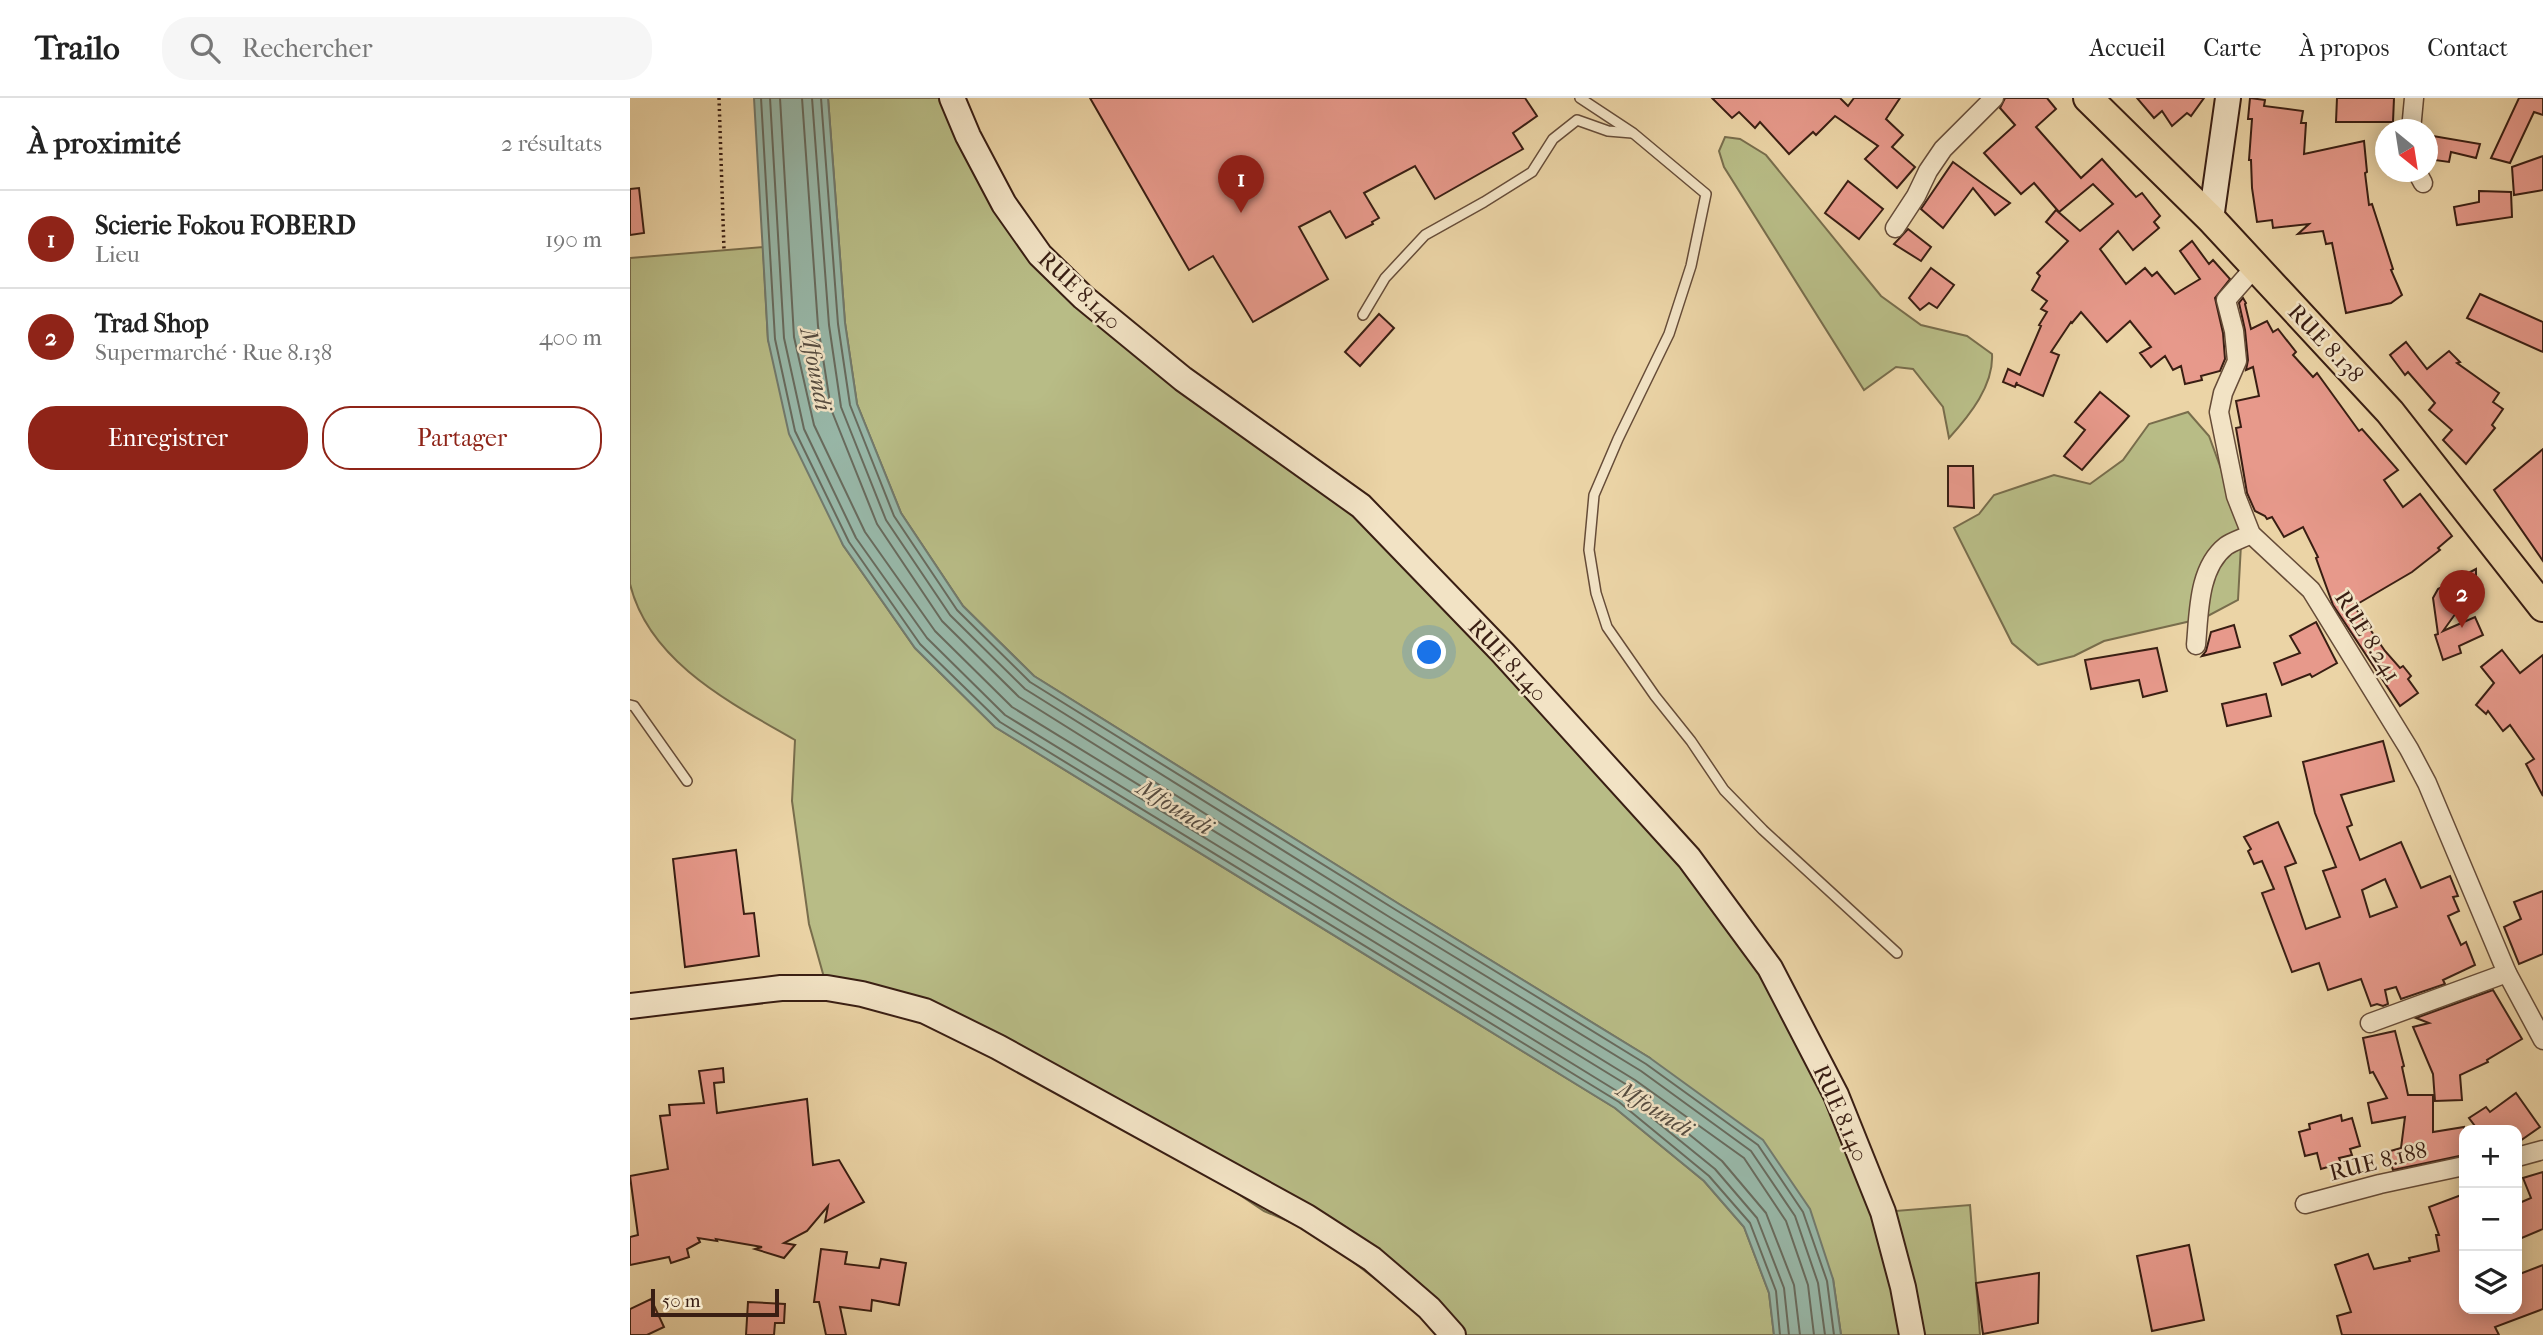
<!DOCTYPE html>
<html lang="fr">
<head>
<meta charset="utf-8">
<style>
	body { margin:0; font-family:"IM FELL French Canon",serif; background:#f6f6f6; color:#222 }
	.controls { position:absolute; right:21px; bottom:21px; display:grid; overflow:hidden; border-radius:14px; box-shadow:0 4px 18px #0003 }
	.controls button { width:63px; height:63px; display:grid; place-items:center; padding:0; border:0; border-bottom:2px solid #e0e0e0; background:#fff; color:#222; font:35px sans-serif }
	.compass { position:absolute; left:1745px; top:21px; width:63px; height:63px; border-radius:50%; background:#fff; box-shadow:0 4px 18px #0003; rotate:150deg }
	.scale { position:absolute; left:21px; bottom:18px; width:128px; box-sizing:border-box; padding-left:7px; border:4px solid #391e13; border-top:0; font-size:19px; line-height:24px; white-space:nowrap; color:#391e13; -webkit-text-stroke:5px #f2e3c5; paint-order:stroke }
	.you { position:absolute; left:800px; top:555px; width:24px; height:24px; margin:-18px; border:5px solid #fff; border-radius:50%; background:#1a73e8; box-shadow:0 0 0 10px #1a73e833 }
	.badge { display:grid; place-items:center; width:46px; height:46px; border-radius:50%; background:#8f2418; color:#fff; font-size:23px; font-weight:700 }
	.pin { position:absolute; translate:-50% -58px; filter:drop-shadow(0 2px 4px #0008) }
	.pin::after { content:''; position:absolute; top:37px; width:24px; height:21px; background:inherit; clip-path:polygon(0 0,100% 0,50% 100%) }
	.list { margin:0; padding:0; list-style:none }
	h2 { display:flex; justify-content:space-between; align-items:center; height:91px; margin:0; padding:0 28px; font-size:30px }
	h2 small { font-size:23px; font-weight:400; color:#767676 }
	.list li { display:grid; grid-template-columns:46px 1fr auto; gap:21px; align-items:center; box-sizing:border-box; height:98px; padding:0 28px; border-top:2px solid #e0e0e0 }
	.list b { display:block; font-size:26px; white-space:nowrap }
	.list p { margin:0; font-size:23px; white-space:nowrap; color:#767676 }
	.list em { font-size:23px; font-style:normal; color:#767676 }
	.actions { display:flex; gap:14px; padding:21px 28px }
	.actions a { flex:1; padding:16px 0; border:2px solid #8f2418; border-radius:28px; text-align:center; font-size:24px; color:#8f2418 }
	.actions .main { background:#8f2418; color:#fff }
	.icon { flex:none; width:38px; height:38px; fill:none; stroke:currentColor; stroke-width:2; stroke-linecap:round; stroke-linejoin:round }
	.map { position:relative; flex:none; width:1913px; height:1237px; overflow:hidden }
	header { display:flex; align-items:center; gap:42px; box-sizing:border-box; height:98px; padding:0 35px; background:#fff; border-bottom:2px solid #e0e0e0 }
	header strong { font-size:33px }
	nav { display:flex; gap:38px; margin-inline-start:auto; font-size:24px }
	.search { width:490px; height:63px; background:#f6f6f6; display:flex; align-items:center; gap:18px; box-sizing:border-box; padding:0 24px; border-radius:28px; color:#767676; font-size:26px }
	main { display:flex }
	aside { flex:1; background:#fff }
	.map>svg:first-child { display:block }
	.green { fill:#b8bc86; stroke:#786d4c; stroke-width:2 }
	.water { fill:#98b8a9; stroke:#727a6d; stroke-width:2 }
	.lines { fill:none; stroke-linecap:round; stroke-linejoin:round }
	.shore { stroke:#686b5e; stroke-width:2 }
	.building { fill:#e7998b; stroke:#391e13; stroke-width:2; fill-rule:evenodd }
	.lane-casing { stroke:#664c38; stroke-width:12 }
	.street-casing { stroke:#664c38; stroke-width:21 }
	.secondary-casing { stroke:#391e13; stroke-width:28 }
	.primary-casing { stroke:#391e13; stroke-width:32 }
	.path { stroke:#391e13; stroke-width:3.5; stroke-dasharray:2 3.5; stroke-linecap:butt }
	.lane { stroke:#f2e3c5; stroke-width:9 }
	.street { stroke:#f2e3c5; stroke-width:18 }
	.secondary { stroke:#f2e3c5; stroke-width:24 }
	.primary { stroke:#ebd4a6; stroke-width:28 }
	.labels { text-anchor:middle; stroke-width:5; stroke-linejoin:round; paint-order:stroke }
	.street-label { font-size:23px; fill:#391e13; stroke:#f2e3c5 }
	.water-label { font-size:24px; font-style:italic; fill:#564c40; stroke:#f2e3c5 }
</style>
</head>
<body>
<header>
<strong>Trailo</strong>
<div class="search"><svg class="icon" aria-label="search" viewBox="0 0 24 24"><circle cx="10" cy="10" r="6"/><path d="M15 15l6 6"/></svg>Rechercher</div>
<nav><a>Accueil</a><a>Carte</a><a>À propos</a><a>Contact</a></nav>
</header>
<main>
<aside>
<h2>À proximité<small>2 résultats</small></h2>
<ul class="list">
<li><span class="badge">1</span><div><b>Scierie Fokou FOBERD</b><p>Lieu</p></div><em>190 m</em></li>
<li><span class="badge">2</span><div><b>Trad Shop</b><p>Supermarché · Rue 8.138</p></div><em>400 m</em></li>
</ul>
<div class="actions"><a class="main">Enregistrer</a><a>Partager</a></div>
</aside>
<div class="map">
<svg width="1913" height="1237" viewBox="0 0 1913 1237">
	<rect width="100%" height="100%" fill="#ebd4a6"/>
	<filter id="stains"><feTurbulence type="fractalNoise" baseFrequency=".00286" numOctaves="4"/><feColorMatrix values="0 0 0 0 .2 0 0 0 0 .09 0 0 0 0 .02 0 0 0 .5 -.17"/></filter>
	<radialGradient id="worn" r=".72"><stop offset=".6" stop-color="#630" stop-opacity="0"/><stop offset="1" stop-color="#630" stop-opacity=".3"/></radialGradient>
	<g class="green">
		<path d="M198,0H322L410,157L731,408L1140,870L1253,1114L1340,1107L1350,1237H1211L1203,1181L1020,960L769,806L404,578L333,508L271,415L227,306L215,225Z"/>
		<path d="M1095,39L1110,41L1136,57L1251,198L1291,227L1337,238L1362,256C1364,287 1340,317 1319,340L1313,309L1283,271L1266,269L1234,292L1094,69L1089,53Z"/>
		<path d="M133,149L138,242L213,447L285,550L365,629L985,1010L1074,1083L1114,1129L1139,1195L1144,1237H808L793,1218L686,1135L634,1113L492,1018L368,949L197,890L179,826L162,703L165,642C101,605 19,564 0,486V160Z"/>
		<path d="M1558,314L1579,338L1612,428L1608,502L1574,520L1474,543L1444,558L1408,567L1382,545L1324,430L1349,416L1364,397L1424,377L1460,386L1493,362L1519,326Z"/>
	</g>
	<path class="water" d="M124,0H198L215,225L227,306L271,415L333,508L404,578L769,806L1020,960L1133,1042L1180,1111L1203,1181L1211,1237H1144L1139,1195L1114,1129L1074,1083L985,1010L365,629L285,550L213,447L159,336L138,242Z"/>
	<g class="lines">
		<g class="shore">
			<path d="M131,0L145,241L165,333L219,444L290,546L370,624L989,1004L1079,1078L1120,1125L1146,1193L1150,1237"/>
			<path d="M140,0L154,240L174,331L226,440L297,540L375,617L995,998L1085,1071L1127,1120L1154,1190L1159,1237"/>
			<path d="M150,0L164,239L184,327L235,434L305,533L382,609L1002,990L1092,1063L1136,1115L1164,1187L1170,1237"/>
			<path d="M172,0L188,228L201,311L247,426L312,523L389,599L756,829L1005,982L1114,1060L1156,1123L1178,1187L1184,1237"/>
			<path d="M182,0L199,227L211,309L256,422L320,517L395,591L761,820L1011,973L1121,1053L1165,1118L1188,1185L1195,1237"/>
			<path d="M191,0L208,226L220,307L264,418L327,512L400,584L766,812L1016,966L1128,1047L1173,1114L1197,1183L1204,1237"/>
		</g>
	</g>
	<g class="building">
		<path d="M460,0H895L907,18L883,35L893,51L805,101L785,68L734,95L749,120L742,124L743,126L716,140L700,113L669,129L698,181L623,224L583,158L559,172Z"/>
		<path d="M1082,0H1210L1218,8L1224,0H1270L1256,21L1273,37L1262,49L1285,69L1267,90L1235,61L1248,48L1205,18L1186,37L1183,34L1159,56L1130,24L1125,30L1109,14L1102,20Z"/>
		<path d="M1375,0H1417L1426,11L1406,29L1451,80L1472,61L1506,99L1512,95L1530,118L1524,124L1529,130L1503,152L1488,133L1470,151L1496,186L1515,170L1522,178L1527,174L1545,196L1570,181L1550,153L1562,143L1579,166L1583,162L1600,181L1585,200L1593,235L1595,261L1590,273L1571,278L1572,282L1555,286L1551,268L1543,272L1535,258L1521,269L1510,255L1521,249L1500,223L1477,244L1451,214L1442,225L1441,224L1421,254L1429,257L1413,298L1386,286L1387,284L1385,289L1373,284L1378,271L1390,277L1411,228L1409,227L1417,214L1411,211L1417,203L1402,192L1410,178L1407,175L1438,143L1416,124L1426,112L1450,133L1483,106L1463,86L1429,114L1404,85L1391,96L1354,55L1385,27L1370,10Z"/>
		<path d="M1507,0H1574L1561,18L1557,15L1542,28L1532,13L1524,20Z"/>
		<path d="M1620,0L1635,2L1634,8L1673,13L1671,25H1676L1674,56L1734,43L1737,74L1735,75L1739,107L1742,106L1763,171L1761,172L1772,197L1761,205L1716,215L1702,145L1696,146L1693,133L1668,136L1679,126L1643,130L1642,122L1627,124L1622,90L1621,62H1619L1622,21H1618Z"/>
		<path d="M1707,0H1764L1763,24H1706Z"/>
		<path d="M1889,0H1913V17L1904,14L1880,65L1861,60Z"/>
		<path d="M1797,37L1850,46L1846,60L1821,54L1819,64L1797,61Z"/>
		<path d="M1913,58V92L1884,97L1882,69Z"/>
		<path d="M1323,64L1349,83L1380,105L1365,117L1343,90L1313,130L1291,111Z"/>
		<path d="M1218,83L1253,111L1229,141L1195,115Z"/>
		<path d="M9,90L14,135L0,137V91Z"/>
		<path d="M1849,93L1881,94L1882,119L1827,127L1824,109L1849,104Z"/>
		<path d="M1278,131L1301,149L1291,163L1264,146Z"/>
		<path d="M1301,170L1324,187L1307,210L1299,205L1290,212L1279,200Z"/>
		<path d="M1850,196L1913,224V254L1837,220Z"/>
		<path d="M1613,200L1616,205L1615,206L1621,231L1637,223L1643,234L1648,231L1666,254L1663,257L1683,279L1687,275L1729,333L1732,331L1768,372L1754,382L1773,409L1790,396L1822,438L1808,450L1810,452L1782,474L1724,508L1755,553L1770,570L1773,568L1781,578L1778,581L1788,595L1770,608L1703,507L1686,460L1688,459L1673,429L1654,439L1642,419L1637,421L1635,418L1625,413L1617,395L1606,330L1611,329L1606,303L1629,298L1623,269L1616,272L1618,262L1615,232L1609,205Z"/>
		<path d="M749,216L764,230L730,268L715,254Z"/>
		<path d="M1776,244L1797,271L1819,253L1830,264L1827,265L1869,295L1863,304L1873,311L1862,327L1865,330L1836,366L1813,342L1822,332L1799,312L1805,305L1778,274L1775,277L1760,257Z"/>
		<path d="M1470,294L1499,318L1452,372L1434,358L1455,332L1445,324Z"/>
		<path d="M1913,351V463L1864,392Z"/>
		<path d="M1318,368H1343L1344,410L1318,408Z"/>
		<path d="M1846,471V487L1813,533L1845,519L1853,537L1829,548L1831,555L1813,562L1805,537L1808,536L1803,500L1808,491Z"/>
		<path d="M1686,524L1707,565L1682,579L1680,576L1652,587L1644,565L1670,555L1660,538Z"/>
		<path d="M1604,527L1610,549L1572,558L1576,553L1581,534Z"/>
		<path d="M1527,550L1537,593L1513,599L1509,582L1461,591L1455,562Z"/>
		<path d="M1872,552L1890,575L1913,557V698L1896,666L1904,661L1880,627L1873,633L1858,613L1856,616L1846,607L1864,585L1851,569Z"/>
		<path d="M1636,596L1641,618L1597,628L1592,606Z"/>
		<path d="M1753,643L1764,683L1711,697L1722,727L1717,729L1730,762L1771,744L1791,790L1820,778L1828,798L1823,799L1829,813L1818,818L1831,847L1836,844L1845,867L1813,882L1815,886L1771,901L1766,889L1755,892L1758,906L1753,908L1747,906L1741,908L1731,881L1698,892L1689,865L1662,874L1632,795L1644,791L1632,763L1624,766L1618,753L1621,751L1614,739L1648,724L1666,765L1655,769L1676,831L1710,819L1693,773L1706,769L1685,715L1673,664ZM1755,781L1767,809L1740,819L1732,792Z"/>
		<path d="M106,752L114,816L124,815L129,858L55,869L43,761Z"/>
		<path d="M1913,793V856L1889,866L1874,829L1891,821L1884,804Z"/>
		<path d="M1863,892L1892,941L1857,962L1858,964L1830,977L1832,1002L1805,1003L1803,976L1783,929L1799,925L1786,920Z"/>
		<path d="M1765,933L1774,968L1772,969L1778,997H1803V1034L1834,1029V1057L1763,1072L1757,1054L1771,1050L1775,1019L1742,1025L1738,1005L1757,1000L1743,974L1740,975L1733,940Z"/>
		<path d="M93,970L94,984L84,985L87,1015L177,1001L183,1067L209,1062L234,1104L195,1124L198,1108L177,1133L154,1145L165,1147L154,1160L125,1151L132,1149L86,1141L87,1143L68,1140L70,1144L57,1151L59,1159L41,1165L39,1159L0,1167V1139L8,1137L0,1078L38,1071L30,1018L40,1017L39,1007L74,1005L69,973Z"/>
		<path d="M1886,995L1910,1029L1887,1045V1032H1848L1839,1020L1856,1009L1860,1014Z"/>
		<path d="M1711,1017L1712,1023L1722,1020L1730,1048L1720,1051L1722,1057L1709,1060L1711,1065L1691,1071L1687,1055L1675,1058L1669,1034L1680,1031L1679,1026Z"/>
		<path d="M1913,1074V1131L1887,1142V1106L1901,1100L1893,1080Z"/>
		<path d="M1834,1096V1211H1887V1177L1913,1167V1211L1865,1229L1869,1237H1712L1707,1218L1721,1214L1705,1167L1738,1156L1744,1171L1780,1163L1779,1160L1809,1153L1806,1137H1809L1799,1109Z"/>
		<path d="M1559,1147L1574,1222L1522,1233L1507,1158Z"/>
		<path d="M191,1151L217,1154L215,1166L249,1170L251,1161L276,1165L269,1207L242,1202L241,1213L210,1209L216,1237H196L189,1204H184Z"/>
		<path d="M1409,1175L1408,1225L1353,1236L1346,1185Z"/>
		<path d="M21,1201L34,1229L17,1237H0V1211Z"/>
		<path d="M118,1204L155,1206L154,1225H145L144,1237H116Z"/>
	</g>
	<g class="lines">
		<defs>
			<g id="lane">
				<path d="M950,0L1003,35L1076,96L1061,168L1039,236L988,341L964,397L959,452L966,495L977,529L1025,598L1061,643L1094,692L1133,732L1267,855"/>
				<path d="M733,217L755,180L795,137L854,104L902,74L923,41L947,22L978,33L1002,35"/>
				<path d="M0,607L4,608L57,683"/>
			</g>
			<g id="street">
				<path d="M1781,32L1784,0"/>
				<path d="M1787,74L1793,85"/>
				<path d="M1265,130L1286,98L1298,73L1313,51L1364,0"/>
				<path d="M1625,169L1596,202L1604,233L1607,263L1593,295L1589,314L1606,398L1621,436L1681,492L1779,651L1797,685L1877,875L1913,942"/>
				<path d="M1566,547C1569,515 1568,470 1596,448C1603,443 1614,440 1621,436"/>
				<path d="M1740,925L1877,875"/>
				<path d="M1887,1059L1913,1052"/>
				<path d="M1675,1106L1750,1086L1834,1068"/>
			</g>
			<g id="secondary">
				<path d="M322,0L338,38L374,106L410,157L453,199L553,281L731,408L873,555L1059,760L1140,870L1206,997L1253,1114L1273,1189L1282,1237"/>
				<path d="M1581,121L1598,0"/>
				<path d="M0,908L151,890H197L232,896L295,913L368,949L677,1119L742,1161L799,1210L823,1237"/>
			</g>
			<path id="primary" d="M1458,0L1581,121L1760,314L1913,509"/>
		</defs>
		<use href="#lane" class="lane-casing"/>
		<use href="#street" class="street-casing"/>
		<use href="#secondary" class="secondary-casing"/>
		<use href="#primary" class="primary-casing"/>
		<path class="path" d="M89,0L94,152"/>
		<use href="#lane" class="lane"/>
		<use href="#street" class="street"/>
		<use href="#secondary" class="secondary"/>
		<use href="#primary" class="primary"/>
	</g>
	<g class="labels">
		<g class="street-label">
			<text transform="translate(450 192) rotate(43)" y="8">RUE 8.140</text>
			<text transform="translate(1696 245) rotate(47)" y="8">RUE 8.138</text>
			<text transform="translate(1738 538) rotate(58)" y="8">RUE 8.241</text>
			<text transform="translate(878 562) rotate(47)" y="8">RUE 8.140</text>
			<text transform="translate(1211 1015) rotate(66)" y="8">RUE 8.140</text>
			<text transform="translate(1748 1063) rotate(-14)" y="8">RUE 8.188</text>
		</g>
		<g class="water-label">
			<text transform="translate(186 271) rotate(79)" y="8">Mfoundi</text>
			<text transform="translate(545 709) rotate(32)" y="8">Mfoundi</text>
			<text transform="translate(1025 1011) rotate(32)" y="8">Mfoundi</text>
		</g>
	</g>
	<rect width="100%" height="100%" filter="url(#stains)"/>
	<rect width="100%" height="100%" fill="url(#worn)"/>
</svg>
<div class="controls">
<button>+</button>
<button>−</button>
<button><svg class="icon" aria-label="layers" viewBox="0 0 24 24"><path d="M12 4l9 5-9 5-9-5zM3 14l9 5 9-5"/></svg></button>
</div>
<svg class="compass" viewBox="-18 -18 36 36"><path d="M0-13l5 13h-10z" fill="#e53935"/><path d="M0 13l5-13h-10z" fill="#767676"/></svg>
<div class="scale">50 m</div>
<div class="you"></div>
<div class="pin badge" style="left:611px;top:115px">1</div>
<div class="pin badge" style="left:1832px;top:530px">2</div>
</div>
</main>
</body>
</html>
